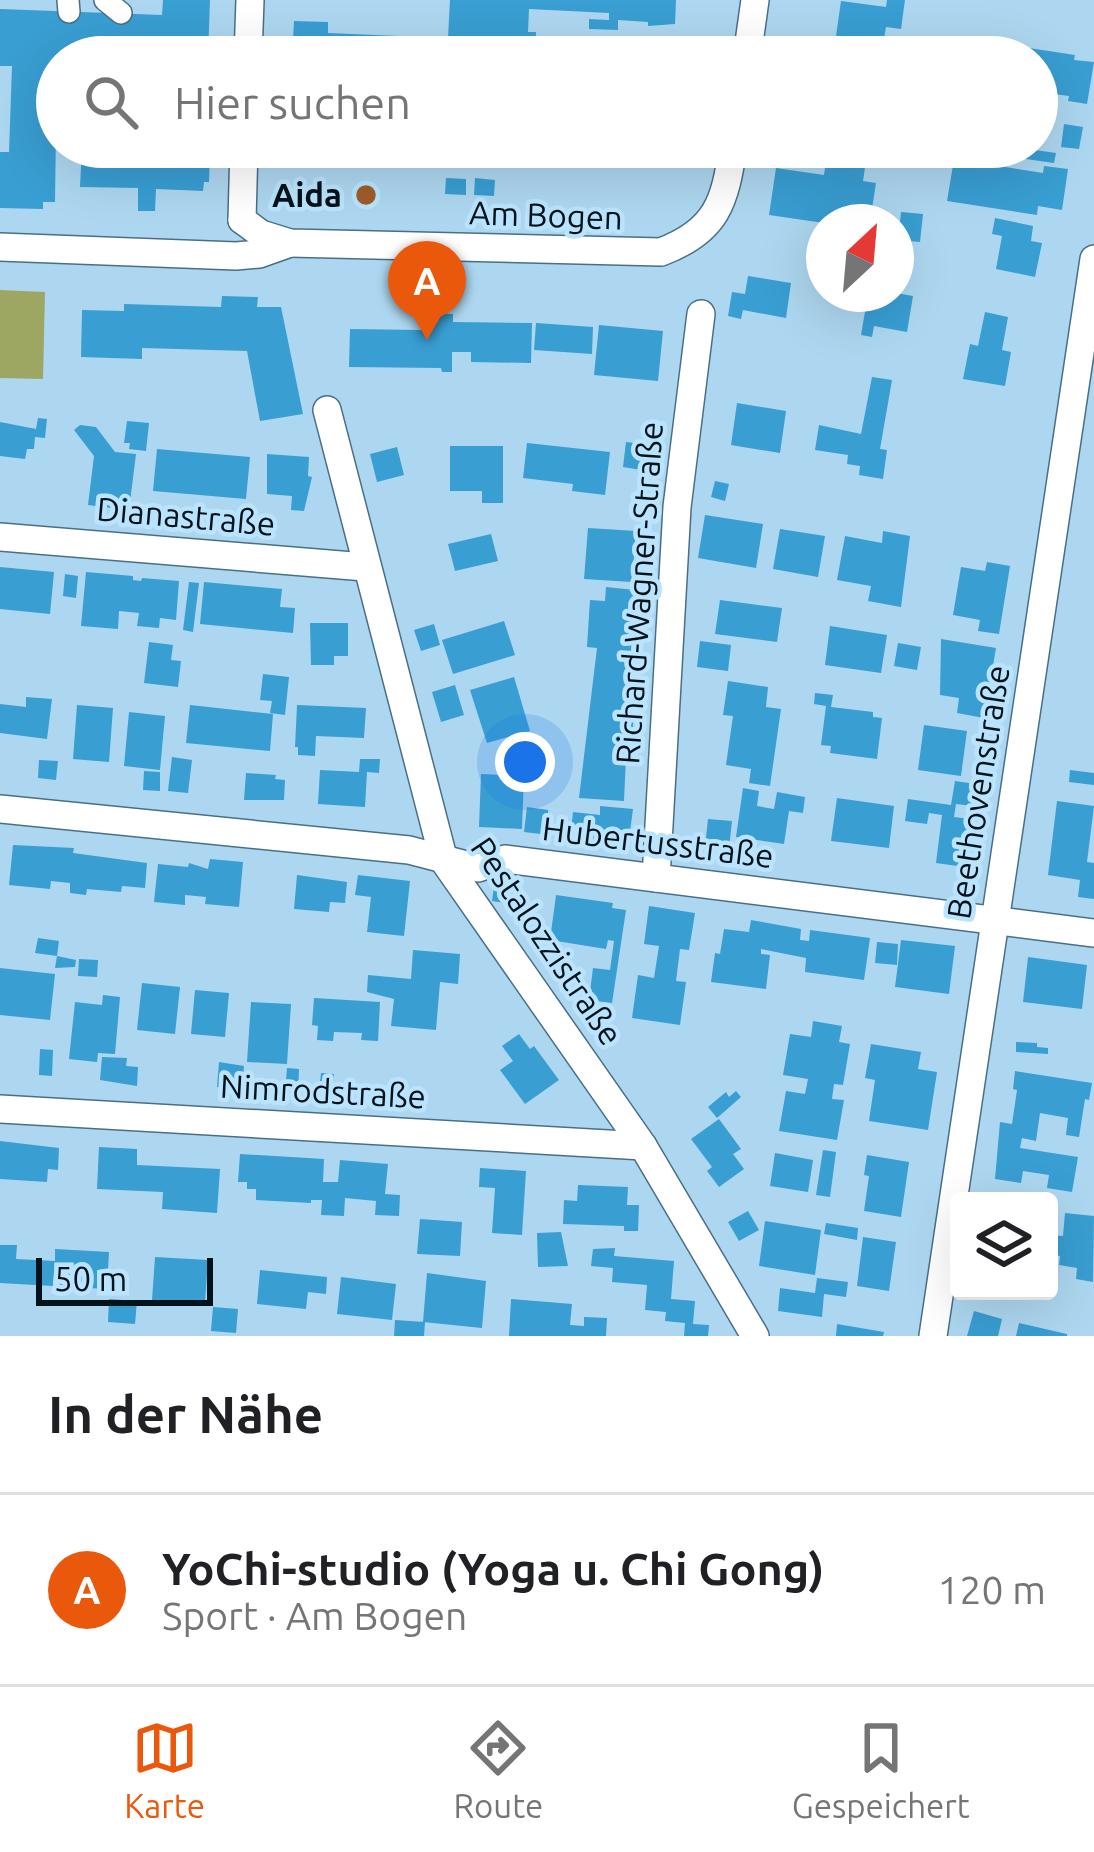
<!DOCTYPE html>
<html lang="de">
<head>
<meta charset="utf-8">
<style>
	body { margin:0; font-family:Ubuntu,sans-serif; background:#f2f2f2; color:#202124 }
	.controls { position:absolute; right:36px; bottom:36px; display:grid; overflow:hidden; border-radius:12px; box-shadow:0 12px 48px #0002 }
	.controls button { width:108px; height:108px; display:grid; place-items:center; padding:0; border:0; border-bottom:3px solid #e0e0e0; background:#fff; color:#202124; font:60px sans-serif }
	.compass { position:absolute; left:806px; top:204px; width:108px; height:108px; border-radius:50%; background:#fff; box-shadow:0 12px 48px #0002; rotate:26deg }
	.scale { position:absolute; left:36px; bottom:30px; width:177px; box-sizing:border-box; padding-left:12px; border:6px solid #04131b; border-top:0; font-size:33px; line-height:42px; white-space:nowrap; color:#04131b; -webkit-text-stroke:9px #bae4fd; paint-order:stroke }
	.you { position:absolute; left:525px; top:762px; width:42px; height:42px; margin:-30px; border:9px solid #fff; border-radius:50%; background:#1a73e8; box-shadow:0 0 0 18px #1a73e833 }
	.badge { display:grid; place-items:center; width:78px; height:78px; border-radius:50%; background:#ea580c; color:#fff; font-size:39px; font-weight:700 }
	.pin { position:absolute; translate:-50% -99px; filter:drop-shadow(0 3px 6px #0008) }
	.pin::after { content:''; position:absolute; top:63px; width:42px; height:36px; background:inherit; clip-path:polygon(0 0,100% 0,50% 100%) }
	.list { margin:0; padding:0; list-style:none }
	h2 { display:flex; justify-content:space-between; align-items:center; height:156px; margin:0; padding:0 48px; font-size:51px }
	h2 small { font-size:39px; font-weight:400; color:#757577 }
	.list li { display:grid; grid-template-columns:78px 1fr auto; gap:36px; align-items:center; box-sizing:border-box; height:192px; padding:0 48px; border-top:3px solid #e0e0e0 }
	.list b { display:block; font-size:45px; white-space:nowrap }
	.list p { margin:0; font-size:39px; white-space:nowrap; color:#757577 }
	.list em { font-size:39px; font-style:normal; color:#757577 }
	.icon { flex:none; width:66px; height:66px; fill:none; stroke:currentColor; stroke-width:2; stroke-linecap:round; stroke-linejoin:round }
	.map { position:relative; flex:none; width:1094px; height:1336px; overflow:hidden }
	.search { position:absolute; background:#fff; box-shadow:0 12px 48px #0002; left:36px; right:36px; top:36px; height:132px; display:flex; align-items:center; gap:30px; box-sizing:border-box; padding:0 42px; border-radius:66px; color:#757577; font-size:45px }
	.sheet { height:348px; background:#fff }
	nav { display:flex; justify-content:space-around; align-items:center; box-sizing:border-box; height:168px; border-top:3px solid #e0e0e0; background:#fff; font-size:33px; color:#757577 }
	nav a { display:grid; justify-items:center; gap:6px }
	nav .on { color:#ea580c }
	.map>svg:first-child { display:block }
	.green { fill:#9ea762 }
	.building { fill:#399ed2 }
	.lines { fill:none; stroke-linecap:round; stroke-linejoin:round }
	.pedestrian-casing { stroke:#496f86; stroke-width:24 }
	.minor-casing { stroke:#496f86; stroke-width:30 }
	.pedestrian { stroke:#fff; stroke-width:21 }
	.minor { stroke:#fff; stroke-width:27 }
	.poi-dot { fill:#9f5d2a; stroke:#bae4fd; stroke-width:4.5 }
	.labels { text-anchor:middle; stroke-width:9; stroke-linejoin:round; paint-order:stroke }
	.poi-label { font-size:33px; font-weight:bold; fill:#04131b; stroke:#bae4fd; text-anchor:end }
	.street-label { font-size:33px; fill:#04131b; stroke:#bae4fd }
</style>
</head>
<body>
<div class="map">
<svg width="1094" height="1336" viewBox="0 0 1094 1336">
	<rect width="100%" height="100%" fill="#add7f0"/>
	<path class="green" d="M0,290L45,292L43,379L0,378Z"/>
	<g class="building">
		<path d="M163,0H210L208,57H57L55,202H43V209L0,208V152H9L12,66H0V9L162,15Z"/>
		<path d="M450,0H676L675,24L648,26V22L618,20V30L589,29V19L609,20V13L529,9L528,32H536L535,57H447Z"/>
		<path d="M887,0H905L901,29L886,27L881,57H833L841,1L886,7Z"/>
		<path d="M294,21L328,22V33L422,37L421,57H292Z"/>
		<path d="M925,46L976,54V57H923Z"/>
		<path d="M1029,48L1075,55L1074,60L1094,62L1087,104L1068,101L1069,96L1037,92V57H1028Z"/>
		<path d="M1064,124L1083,127L1079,149L1061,147Z"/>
		<path d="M82,147H205V152H210L209,182H204L203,191L156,189L155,211H138V188L80,187Z"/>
		<path d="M820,147H868L863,181L876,183L870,222L824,223L769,215L776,168L824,175L827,154L819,153Z"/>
		<path d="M1028,149L1056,153L1054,163L1026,159Z"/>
		<path d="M954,159L1043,173L1044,166L1068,169L1062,210L1038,206L1037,215L947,201Z"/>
		<path d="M446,178L466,179V195L445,194Z"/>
		<path d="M475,178L495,180L494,196L474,195Z"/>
		<path d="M901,212L923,214L920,242L898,240Z"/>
		<path d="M995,218L1033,226L1031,241L1042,243L1035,277L996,269L1002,236L992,234Z"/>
		<path d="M748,276L791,283L786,318L743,310L741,319L728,316L732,292L745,294Z"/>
		<path d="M896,293L913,296L907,332L874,326L872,337L861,335L868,294Z"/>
		<path d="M222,296L258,297L257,307H281L303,414L260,421L247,351L142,348V359L81,357L82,310L124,311V304L221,307Z"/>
		<path d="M985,312L1008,317L1002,350L1011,352L1005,386L963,379L970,344L978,346Z"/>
		<path d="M421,313L453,314V322L532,323L531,363L471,362V352H452V372H442L441,368L349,367L350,329L421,330Z"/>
		<path d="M536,323L593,327L592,354L534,350Z"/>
		<path d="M599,325L663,331L658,381L594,375Z"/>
		<path d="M872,377L892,380L880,449L887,450L883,479L859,475L860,466L847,464L848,455L815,450L819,425L861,434Z"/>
		<path d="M737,403L786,411L780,453L731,445Z"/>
		<path d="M38,418L47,419L45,438L35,437L34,449H27L25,459L0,456V422L36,429Z"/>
		<path d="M127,421L149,423L146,451L129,449L130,443H124Z"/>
		<path d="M80,425L96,427L115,452L136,454L129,510L88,505L94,456L74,430Z"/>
		<path d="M626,442L651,445L647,471L623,467Z"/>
		<path d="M527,443L610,452L605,495L572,491L573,484L523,478Z"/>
		<path d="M450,446H503V503H482V491H450Z"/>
		<path d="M397,447L404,475L377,482L370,454Z"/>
		<path d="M157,449L250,457L246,499L153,491Z"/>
		<path d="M267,454L309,457L308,476L312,477L304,511L291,510L292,496L267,494Z"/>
		<path d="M715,481L729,484L725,501L711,497Z"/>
		<path d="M705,515L763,524L756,568L698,558Z"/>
		<path d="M588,528L636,531L632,582L584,579Z"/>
		<path d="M780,529L825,536L818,577L773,569Z"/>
		<path d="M883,531L910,536L901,607L868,601L871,586L837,580L845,536L882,543Z"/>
		<path d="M491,534L498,561L455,571L448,544Z"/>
		<path d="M987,562L1010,566L999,634L978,631L980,620L953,615L961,567L985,571Z"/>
		<path d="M0,567L54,572L50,614L0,609Z"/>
		<path d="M86,572L133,576V580L141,581L142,578L179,581L176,620L160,618L159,628L137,626L139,613L119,611L118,629L81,626Z"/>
		<path d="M65,574L78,576L76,598L63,596Z"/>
		<path d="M189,582L199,583L193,632L183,630Z"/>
		<path d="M204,582L282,589L280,607L295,608L293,633L200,624Z"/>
		<path d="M606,587L635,590L628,693H635L632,741H636L635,757H626L624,801L579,798L597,648L587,647L590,600L605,601Z"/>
		<path d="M720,600L782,608L777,642L715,634Z"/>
		<path d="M504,621L515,655L453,674L442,640Z"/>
		<path d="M310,623H348V656H334V665H311Z"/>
		<path d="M434,624L440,645L421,651L414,630Z"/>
		<path d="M830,626L887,635L881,673L825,665Z"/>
		<path d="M941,639L996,648L984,718L957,713L959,698L940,695Z"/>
		<path d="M700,641L731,645L728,671L697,667Z"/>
		<path d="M149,642L173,645L171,660L181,661L178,687L144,683Z"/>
		<path d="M898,643L921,647L917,670L894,666Z"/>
		<path d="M263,674L289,677L285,715L270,713L272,701L260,700Z"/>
		<path d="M514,677L530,731L487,743L470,690Z"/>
		<path d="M728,681L768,687L766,707L781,709L770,786L749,783L751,769L726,765L733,716L723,715Z"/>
		<path d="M455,685L464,715L441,722L432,692Z"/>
		<path d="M815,693L833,695L831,707L873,712V717L882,718L877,759L830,753L831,746L821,745L826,706L814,704Z"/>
		<path d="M26,697L52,699L47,739L0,733V704L26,707Z"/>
		<path d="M77,705L113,708L109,762L73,759Z"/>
		<path d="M190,705L273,714L270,751L186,743Z"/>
		<path d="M297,705L366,708L364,738L316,736L315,756L298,755V747H295Z"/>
		<path d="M129,712L165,716L160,770L124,766Z"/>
		<path d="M924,725L967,731L961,776L918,770Z"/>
		<path d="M172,757L192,760L188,793L168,791Z"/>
		<path d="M360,759H380L379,773L367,772L365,807L318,804L320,770L359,772Z"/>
		<path d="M39,760L58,761L56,780L38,778Z"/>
		<path d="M1070,770L1094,773V785L1069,782Z"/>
		<path d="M144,771L160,772V791L143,790Z"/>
		<path d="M246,773L276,775L275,779L285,780L284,800H244Z"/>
		<path d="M481,774L524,776L522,829L479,827Z"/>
		<path d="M955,781L976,784L973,806L956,804L954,817L971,819L965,867L936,863L942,815L929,813L927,824L905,821L908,799L951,805Z"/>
		<path d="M743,788L759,791L757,806L774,809L777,792L805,797L803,813L789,811L784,844L736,837Z"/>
		<path d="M837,798L894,806L889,848L831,841Z"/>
		<path d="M1057,801L1094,806L1087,862L1094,863V899L1078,897L1080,880L1048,875Z"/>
		<path d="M600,806L633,809L628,847L570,841L573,812L600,815Z"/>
		<path d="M527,807L548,810L549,835L524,832Z"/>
		<path d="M708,819L732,821L729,849L705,846Z"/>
		<path d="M13,845L74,848L73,853L147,863L145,888L122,886L121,892L87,889L86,895L70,893V883L51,881L50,889L9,885Z"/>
		<path d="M210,859L243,862L239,907L205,904L206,897L185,895V905L154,902L158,864L188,867L189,863L208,869Z"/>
		<path d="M297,875L347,882L345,903L330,902L329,912L294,909Z"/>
		<path d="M358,875L410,881L404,936L367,932L371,897L355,895Z"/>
		<path d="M495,880L509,883L506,903L492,901Z"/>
		<path d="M556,895L613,903L612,908L626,910L612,1003L589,1000L593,968L610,970L614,941L608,940L606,949L550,940Z"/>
		<path d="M649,906L695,913L689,950L680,949L676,981L686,982L680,1025L632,1018L638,975L654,978L659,946L644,944Z"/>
		<path d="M751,920L801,929L800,940L809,941L810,930L870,938L864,980L805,972L806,958L761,949V954L770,955L766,989L711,982L715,953L720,954L724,929L749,932Z"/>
		<path d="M38,938L59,941L57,956L76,960L75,967L55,968L57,956L35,953Z"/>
		<path d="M901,940L955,946L949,994L895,987Z"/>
		<path d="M877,942L898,944L897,965L875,963Z"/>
		<path d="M413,950L460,954L458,984L440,982L436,1030L391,1026L394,999L367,992L368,975L411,979Z"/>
		<path d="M1028,957L1087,965L1082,1009L1023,1002Z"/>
		<path d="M79,959L98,960L97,977L78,976Z"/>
		<path d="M0,968L55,974L50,1020L0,1015Z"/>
		<path d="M142,983L180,987L175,1034L137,1030Z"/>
		<path d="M195,990L229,993L225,1037L191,1034Z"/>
		<path d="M103,995L120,997L115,1054L98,1053L97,1062L69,1059L75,1002L102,1005Z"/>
		<path d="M314,998L380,1002L378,1041L361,1040L362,1033L334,1032L333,1041L317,1040L318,1026L312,1025Z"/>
		<path d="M251,1002L291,1004L287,1064L247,1062Z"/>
		<path d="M813,1021L842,1026L839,1042L850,1044L843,1085L834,1084L832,1099L844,1100L837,1140L779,1131L786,1091L805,1094L808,1079L783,1075L790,1034L811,1037Z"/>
		<path d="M519,1034L530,1049L534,1046L559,1080L525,1104L500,1070L513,1061L502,1046Z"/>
		<path d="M1016,1042L1037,1043V1047L1048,1048V1054L1016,1052Z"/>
		<path d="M871,1044L921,1052L918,1069L937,1072L928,1130L869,1121L875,1080L865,1078Z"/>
		<path d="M40,1049L53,1050L52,1076L39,1075Z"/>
		<path d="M102,1057L127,1058L126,1066L138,1067L137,1086L100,1080Z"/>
		<path d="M219,1062L244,1066L242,1090L217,1087Z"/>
		<path d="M287,1068L299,1069L298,1094L285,1093Z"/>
		<path d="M1015,1071L1092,1083L1089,1100L1085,1099L1079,1137L1066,1135L1068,1118L1040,1113L1036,1141L1022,1138L1020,1148L1078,1157L1072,1192L1047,1188L1049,1175L1023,1171L1021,1183L995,1179L1000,1122L1012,1124L1017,1090L1013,1089Z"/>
		<path d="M321,1073L334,1074L332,1093L319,1092Z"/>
		<path d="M736,1091L741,1097L717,1118L708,1107L726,1092L729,1097Z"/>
		<path d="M719,1119L741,1149L733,1154L744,1169L719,1187L707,1171L712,1167L691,1139Z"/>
		<path d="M0,1141L59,1148L58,1170L48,1169L47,1182L0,1179Z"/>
		<path d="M99,1147L137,1149V1165L220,1169L217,1213L162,1209L163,1192L97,1189Z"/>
		<path d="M823,1150L836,1152L830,1197L816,1195Z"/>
		<path d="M775,1153L813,1160L808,1192L770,1186Z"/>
		<path d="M240,1154L324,1159L323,1182H338L340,1160L388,1164L385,1194L400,1195L399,1216L375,1215L376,1201L345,1198L344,1216L321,1215L322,1200H311V1203L256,1200V1189H247V1182H238Z"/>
		<path d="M867,1155L909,1162L901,1217L864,1211L869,1176L864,1175Z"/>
		<path d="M480,1168L526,1171L522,1235L492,1233L495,1188L479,1187Z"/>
		<path d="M578,1185L628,1187L627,1205H639L638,1231H624V1226L563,1224L564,1200L577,1201Z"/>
		<path d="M748,1211L759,1230L739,1241L728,1222Z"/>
		<path d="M1065,1213L1094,1216L1093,1282L1076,1279L1077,1268L1059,1265L1060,1256L1049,1254V1235L1063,1236Z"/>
		<path d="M420,1219L462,1222L460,1256L417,1254Z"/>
		<path d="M765,1221L821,1230L815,1275L759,1266Z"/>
		<path d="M826,1223L858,1228L857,1240L824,1234Z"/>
		<path d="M561,1232L568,1266L538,1267L537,1233Z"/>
		<path d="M863,1237L896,1242L889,1291L857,1286Z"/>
		<path d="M0,1245H17L16,1259L55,1261V1249L109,1252L107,1289L0,1283Z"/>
		<path d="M615,1248L614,1256L674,1261L671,1299L695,1301L693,1324L709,1325L708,1336H684L685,1323L665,1321L666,1312L645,1310L647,1285L612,1282L613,1268L591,1266L593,1249Z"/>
		<path d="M155,1257L208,1260L205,1303L152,1300Z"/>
		<path d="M260,1270L327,1277L326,1294L308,1292L306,1309L257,1304Z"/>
		<path d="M427,1273L486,1281L482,1328L423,1322Z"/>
		<path d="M341,1277L396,1284L392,1320L337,1314Z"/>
		<path d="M817,1278L848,1282L846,1297L824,1294L822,1317L778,1311L780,1288L815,1293Z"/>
		<path d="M109,1299L137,1301L135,1324L108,1322Z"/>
		<path d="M511,1299L572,1304L570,1325L584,1326V1317L607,1318L606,1336H509Z"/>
		<path d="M213,1307L238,1309L236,1333L211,1331Z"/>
		<path d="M974,1311L1002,1319L998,1336H967Z"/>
		<path d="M395,1320L425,1322L424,1336H394Z"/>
		<path d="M1019,1323L1067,1334V1336H1016Z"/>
		<path d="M837,1324L884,1332L883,1336H836Z"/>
	</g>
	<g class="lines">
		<defs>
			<g id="pedestrian">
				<path d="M68,0L69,12"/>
				<path d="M105,0L121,13"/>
			</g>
			<g id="minor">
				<path d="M248,57L250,0"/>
				<path d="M747,57L755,0"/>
				<path d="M242,220L261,234L290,243L661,252C717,231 725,202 733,147"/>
				<path d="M242,220L244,147"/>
				<path d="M0,247L236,256L259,254L290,243"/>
				<path d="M327,410L444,861L643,1146L755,1336"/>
				<path d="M0,537L365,567"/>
				<path d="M0,809L409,850L478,868L505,859L1094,933"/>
				<path d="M656,878L677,507L701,314"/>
				<path d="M0,1109L643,1146"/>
				<path d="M933,1336L1094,259"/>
			</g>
		</defs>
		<use href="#pedestrian" class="pedestrian-casing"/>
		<use href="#minor" class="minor-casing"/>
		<use href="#pedestrian" class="pedestrian"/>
		<use href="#minor" class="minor"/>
	</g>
	<circle class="poi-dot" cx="366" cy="195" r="12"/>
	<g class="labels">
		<g class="poi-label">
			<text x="342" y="207">Aida</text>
		</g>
		<g class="street-label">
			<text transform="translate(546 215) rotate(2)" y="12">Am Bogen</text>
			<text transform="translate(186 516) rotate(5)" y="12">Dianastraße</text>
			<text transform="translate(639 593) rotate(-86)" y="12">Richard-Wagner-Straße</text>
			<text transform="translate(978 792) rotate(-81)" y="12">Beethovenstraße</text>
			<text transform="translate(658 842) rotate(7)" y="12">Hubertusstraße</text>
			<text transform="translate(547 941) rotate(56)" y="12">Pestalozzistraße</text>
			<text transform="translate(323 1091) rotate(3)" y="12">Nimrodstraße</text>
		</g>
	</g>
</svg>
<div class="controls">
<button><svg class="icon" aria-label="layers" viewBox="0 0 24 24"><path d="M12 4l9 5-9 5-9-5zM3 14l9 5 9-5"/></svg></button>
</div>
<svg class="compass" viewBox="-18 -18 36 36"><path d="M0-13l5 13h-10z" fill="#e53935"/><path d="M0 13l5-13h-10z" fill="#757577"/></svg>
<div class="scale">50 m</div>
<div class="you"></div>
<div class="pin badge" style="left:427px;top:340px">A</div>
<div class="search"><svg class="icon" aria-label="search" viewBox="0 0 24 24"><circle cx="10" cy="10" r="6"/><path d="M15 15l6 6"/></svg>Hier suchen</div>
</div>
<section class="sheet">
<h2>In der Nähe<small></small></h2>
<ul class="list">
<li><span class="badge">A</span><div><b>YoChi-studio (Yoga u. Chi Gong)</b><p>Sport · Am Bogen</p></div><em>120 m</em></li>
</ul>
</section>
<nav>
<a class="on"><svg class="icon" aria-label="map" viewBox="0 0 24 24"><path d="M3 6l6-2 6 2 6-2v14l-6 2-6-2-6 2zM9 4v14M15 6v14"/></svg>Karte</a>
<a><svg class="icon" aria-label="directions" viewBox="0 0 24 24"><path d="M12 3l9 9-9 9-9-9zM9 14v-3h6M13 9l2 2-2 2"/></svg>Route</a>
<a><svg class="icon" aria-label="saved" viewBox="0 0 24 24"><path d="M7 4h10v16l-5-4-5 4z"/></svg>Gespeichert</a>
</nav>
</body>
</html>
